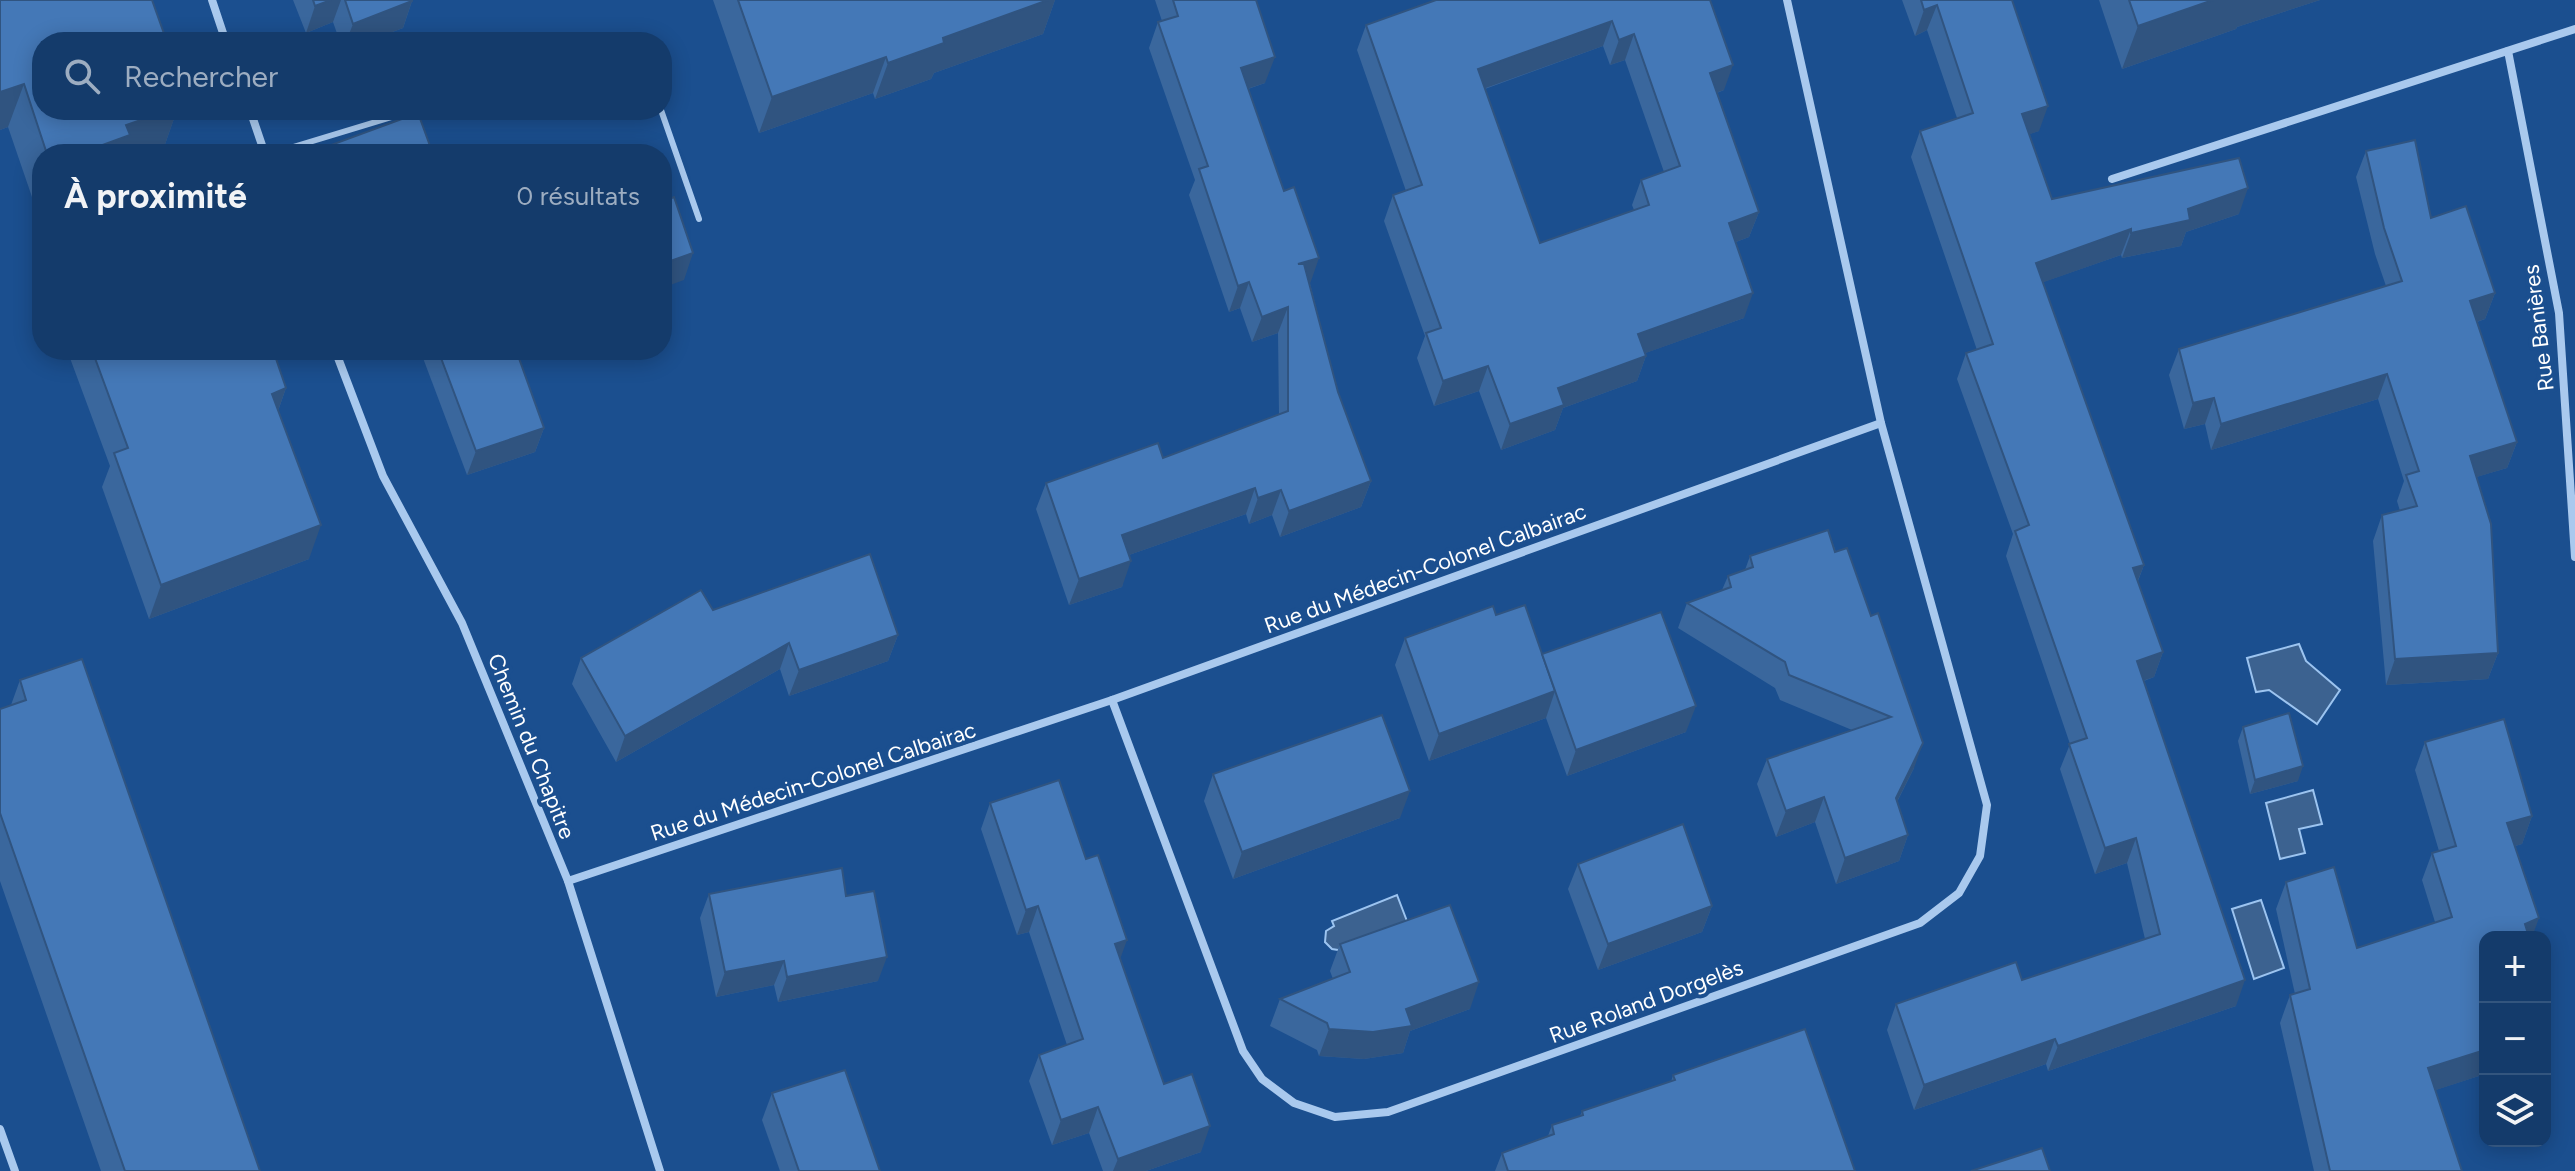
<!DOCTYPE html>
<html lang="fr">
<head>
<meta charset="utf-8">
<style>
	body { margin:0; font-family:Figtree,sans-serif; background:#214673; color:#f1f3f6 }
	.controls { position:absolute; right:24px; bottom:24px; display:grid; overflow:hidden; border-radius:16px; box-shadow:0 4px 20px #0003 }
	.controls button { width:72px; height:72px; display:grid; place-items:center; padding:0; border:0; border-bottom:2px solid #33557e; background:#143b6b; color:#f1f3f6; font:40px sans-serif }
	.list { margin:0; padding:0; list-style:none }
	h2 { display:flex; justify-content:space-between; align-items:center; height:104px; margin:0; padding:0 32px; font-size:34px }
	h2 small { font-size:26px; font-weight:400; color:#9dadc1 }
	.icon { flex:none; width:44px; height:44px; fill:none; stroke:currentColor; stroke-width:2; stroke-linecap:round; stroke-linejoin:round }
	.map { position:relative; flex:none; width:2575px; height:1171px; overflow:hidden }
	.search { position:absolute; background:#143b6b; box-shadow:0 4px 20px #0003; left:32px; top:32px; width:640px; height:88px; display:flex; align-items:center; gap:20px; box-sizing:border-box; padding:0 28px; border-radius:32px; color:#9dadc1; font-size:30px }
	.panel { position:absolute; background:#143b6b; box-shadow:0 4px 20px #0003; left:32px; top:144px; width:640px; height:216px; border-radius:32px }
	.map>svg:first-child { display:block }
	.water { fill:#3c6290; stroke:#9cc4f0; stroke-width:2 }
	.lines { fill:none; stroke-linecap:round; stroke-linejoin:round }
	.lane { stroke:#a9c9ee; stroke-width:6 }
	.street { stroke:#a9c9ee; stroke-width:8 }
	.wall { fill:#3a679d; fill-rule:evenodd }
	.shaded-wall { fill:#305480 }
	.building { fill:#4478b7; stroke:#305480; stroke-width:2; fill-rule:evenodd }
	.labels { text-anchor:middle; stroke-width:8; stroke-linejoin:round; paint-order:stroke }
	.street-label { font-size:22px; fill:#fff; stroke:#1b4f8f }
</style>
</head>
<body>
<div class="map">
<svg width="2575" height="1171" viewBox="0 0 2575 1171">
	<rect width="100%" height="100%" fill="#1b4f8f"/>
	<g class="water">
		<path d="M2299,644L2306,661L2340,690L2317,724L2269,690L2256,692L2247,658Z"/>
		<path d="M2313,790L2322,824L2299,829L2305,853L2280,859L2266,803Z"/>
		<path d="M1397,895L1410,929L1338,950L1332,949L1325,942L1326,931L1334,926L1332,921Z"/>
		<path d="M2261,900L2284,968L2254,979L2232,909Z"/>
	</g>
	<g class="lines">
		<g class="lane">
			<path d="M625,42L636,38L638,42"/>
			<path d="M661,110L699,219"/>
			<path d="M270,154L415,110"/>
		</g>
		<g class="street">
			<path d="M212,0L226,42"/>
			<path d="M2508,51L2559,313L2575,557"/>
			<path d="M250,110L265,154"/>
			<path d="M2112,179L2575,29"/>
			<path d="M335,350L383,476L462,623L568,881L660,1171"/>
			<path d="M1112,700L1243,1051L1262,1079L1294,1103L1335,1117L1388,1112L1920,923L1959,893L1980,856L1987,805L1881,423L1787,0"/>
			<path d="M568,881L1112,700L1881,423"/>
			<path d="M0,1129L15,1171"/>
		</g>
	</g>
	<g class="wall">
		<path d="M0,0L42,110H177L163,150L151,154H42V194L32,197L8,127L0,130Z"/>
		<path d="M293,0H412V1L403,28L366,42H340L333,22L306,33Z"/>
		<path d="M713,0H1055L1043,34L934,73L931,79L875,99L873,93L759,133Z"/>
		<path d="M1155,0H1256L1265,83L1248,89L1310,284L1338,392L1371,481L1361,507L1280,537L1272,515L1249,524L1246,514L1129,555L1122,587L1069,605L1036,509L1046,483L1163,458L1279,415L1278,333L1252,342L1240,308L1229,312L1189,195L1195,180L1149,48L1158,22L1162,21Z"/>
		<path d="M1902,0H2012L2039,131L2029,134L2052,199L2239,214L2186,232L2181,246L2122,258L2121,255L2043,282L2144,565L2138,581L2163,652L2154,677L2144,681L2236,1006L2048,1071L2046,1064L1914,1110L1887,1030L1896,1004L2022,980L2145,939L2127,863L2095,874L2060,769L2070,744L2006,556L2013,534L1957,379L1966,353L1977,350L1911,157L1920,131L1957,118L1927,30L1915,36Z"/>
		<path d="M2099,0H2320L2237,27L2236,29L2122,69Z"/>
		<path d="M1712,5L1724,90L1717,93L1759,212L1749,237L1736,242L1744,318L1645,353L1646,356L1637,381L1563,408L1555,430L1501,450L1479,391L1434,406L1417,358L1425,336L1384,221L1393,195L1406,191L1357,50L1366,25ZM1603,46L1610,65L1625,60L1664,172L1641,180L1632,205L1634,210L1540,243L1485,89Z"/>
		<path d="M331,145L433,154H328Z"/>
		<path d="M2366,151L2431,218L2495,293L2485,319L2477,322L2517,442L2507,468L2476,477L2498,653L2488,679L2386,685L2373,541L2382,515L2400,511L2397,501L2404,481L2378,399L2211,450L2205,424L2184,429L2169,375L2179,349L2386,286L2375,254L2356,177Z"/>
		<path d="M67,350H273L286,388L278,411L309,559L149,619L102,487L110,466Z"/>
		<path d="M420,350H516L544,428L535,452L467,475Z"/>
		<path d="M1828,530L1914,768L1897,802L1908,835L1899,861L1836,884L1815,822L1776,837L1757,784L1767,759L1852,730L1780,700L1775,688L1678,628L1687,603L1722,590L1728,576L1745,570L1750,556Z"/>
		<path d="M713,610L898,635L888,661L789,696L780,669L616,762L572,684L581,658Z"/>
		<path d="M1496,615L1542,654L1686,732L1567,776L1546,718L1429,761L1395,665L1405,638Z"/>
		<path d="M20,680L260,1171H101L0,881V709L11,705Z"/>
		<path d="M2243,727L2298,781L2250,794L2238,741Z"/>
		<path d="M2425,742L2532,816L2522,844L2515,846L2485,937V1074L2435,1090L2462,1171H2314L2280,1023L2290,995L2295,994L2276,909L2286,882L2357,948L2435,922L2422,880L2432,853L2439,851L2415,770Z"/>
		<path d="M1213,774L1400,818L1233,879L1204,801Z"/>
		<path d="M990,803L1120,959L1164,1084L1201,1152L1146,1171H1103L1089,1133L1052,1145L1029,1081L1039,1055L1067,1045L1029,932L1017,935L981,829Z"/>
		<path d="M1578,864L1712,906L1702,932L1598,970L1568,889Z"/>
		<path d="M709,894L846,896L878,981L778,1002L774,985L716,997L700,918Z"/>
		<path d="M1340,944L1470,1009L1410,1031L1403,1053L1364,1059L1319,1056L1317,1050L1270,1026L1280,999L1333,979L1330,971Z"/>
		<path d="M1673,1075L1855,1171H1495L1502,1153L1548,1136L1552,1125L1580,1116L1582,1111L1671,1082Z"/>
		<path d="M772,1093L880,1171H780L762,1120Z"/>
	</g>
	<g class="shaded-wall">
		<path d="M331,0H341L333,22L306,33L315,6Z"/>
		<path d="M1048,0H1055L1043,34L934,73L931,79L875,99L888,63L943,38Z"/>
		<path d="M2213,0H2320L2237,27L2236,29L2122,69L2138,26Z"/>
		<path d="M412,1L403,28L366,42H346L353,24Z"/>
		<path d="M1937,5L1927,30L1915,36L1924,10Z"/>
		<path d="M1612,21L1603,46L1469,94L1478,69Z"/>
		<path d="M1634,34L1625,60L1610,65L1619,40Z"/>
		<path d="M886,57L873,93L759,133L772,97Z"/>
		<path d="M1275,57L1265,83L1232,94L1241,68Z"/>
		<path d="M1733,65L1724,90L1701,98L1710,73Z"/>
		<path d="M24,84L8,127L0,130V92Z"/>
		<path d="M2048,106L2039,131L2013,140L2022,114Z"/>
		<path d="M170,110H177L163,150L151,154H78L126,125Z"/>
		<path d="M71,146L68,154H47Z"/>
		<path d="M42,169V194L32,197Z"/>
		<path d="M2248,188L2239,214L2186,232L2181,246L2122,258L2131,233L2188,209Z"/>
		<path d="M1759,212L1749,237L1720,248L1729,223Z"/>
		<path d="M2131,229L2121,255L2027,288L2036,263Z"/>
		<path d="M693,253L684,280L662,288V264Z"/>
		<path d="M1319,258L1310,284L1289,290L1298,264Z"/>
		<path d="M1249,282L1240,308L1229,312L1238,286Z"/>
		<path d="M1753,293L1744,318L1629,359L1638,334Z"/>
		<path d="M2495,293L2485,319L2461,327L2470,301Z"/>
		<path d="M1288,307L1278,333L1252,342L1262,317Z"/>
		<path d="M1646,356L1637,381L1563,408L1555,430L1501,450L1510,424L1558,388Z"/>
		<path d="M1488,366L1479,391L1434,406L1443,381Z"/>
		<path d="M2387,374L2378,399L2211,450L2221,424Z"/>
		<path d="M286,388L274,422L272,394Z"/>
		<path d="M2214,398L2205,424L2184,429L2193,403Z"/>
		<path d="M544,428L535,452L467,475L476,451Z"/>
		<path d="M2517,442L2507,468L2460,482L2470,456Z"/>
		<path d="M1371,481L1361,507L1280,537L1289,511Z"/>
		<path d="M1255,488L1246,514L1112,561L1122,535Z"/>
		<path d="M1281,490L1272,515L1249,524L1258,498Z"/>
		<path d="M321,525L309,559L149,619L161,585Z"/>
		<path d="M1131,561L1122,587L1069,605L1079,579Z"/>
		<path d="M2144,565L2134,590L2133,568Z"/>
		<path d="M898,635L888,661L789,696L799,670Z"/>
		<path d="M789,643L780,669L616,762L625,736Z"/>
		<path d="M2163,652L2154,677L2128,686L2137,661Z"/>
		<path d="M2498,653L2488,679L2386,685L2395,659Z"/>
		<path d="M1555,691L1546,718L1429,761L1439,734Z"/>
		<path d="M1696,706L1686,732L1567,776L1576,750Z"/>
		<path d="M1923,743L1914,768L1886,823L1896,798Z"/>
		<path d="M2303,766L2298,781L2250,794L2255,780Z"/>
		<path d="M1410,791L1400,818L1233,879L1242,852Z"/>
		<path d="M1824,797L1815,822L1776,837L1786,811Z"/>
		<path d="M2532,816L2522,844L2497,851L2507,823Z"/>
		<path d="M1908,835L1899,861L1836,884L1845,858Z"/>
		<path d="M2136,838L2127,863L2095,874L2105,848Z"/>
		<path d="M1038,906L1029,932L1017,935L1026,910Z"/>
		<path d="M1712,906L1702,932L1598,970L1608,944Z"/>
		<path d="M2539,918L2532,937H2520L2525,924Z"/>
		<path d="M1127,940L1118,965L1115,944Z"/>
		<path d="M887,957L878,981L778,1002L787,977Z"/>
		<path d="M784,961L774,985L716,997L725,972Z"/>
		<path d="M2245,980L2236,1006L2048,1071L2058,1046Z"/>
		<path d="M1479,982L1470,1009L1410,1031L1403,1053L1364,1059L1319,1056L1329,1029L1406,1009Z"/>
		<path d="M2055,1039L2046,1064L1914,1110L1924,1085Z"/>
		<path d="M2485,1050V1074L2418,1096L2428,1068Z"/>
		<path d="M1098,1107L1089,1133L1052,1145L1061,1120Z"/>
		<path d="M1210,1126L1201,1152L1146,1171H1113L1118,1159Z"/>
	</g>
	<g class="building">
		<path d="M0,0H152L167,42H42V110H170L126,125L130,135L78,154H74L71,146L47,154L24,84L0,92Z"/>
		<path d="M313,0H331L315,6Z"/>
		<path d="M345,0H412V1L353,24Z"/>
		<path d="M738,0H1048L943,38L944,43L888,63L886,57L772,97Z"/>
		<path d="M1173,0H1256L1275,57L1241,68L1284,191L1294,187L1319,258L1298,264H1304L1338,392L1371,481L1289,511L1281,490L1258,498L1255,488L1122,535L1131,561L1079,579L1046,483L1158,443L1163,458L1288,411V307L1262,317L1249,282L1238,286L1199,169L1208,166L1158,22L1178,16Z"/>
		<path d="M1436,0H1710L1733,65L1710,73L1759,212L1729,223L1753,293L1638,334L1646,356L1558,388L1564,405L1510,424L1488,366L1443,381L1426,333L1441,328L1393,195L1422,185L1366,25ZM1612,21L1619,40L1634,34L1680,166L1641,180L1649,205L1540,243L1478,69Z"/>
		<path d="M1921,0H2012L2048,106L2022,114L2052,199L2239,158L2248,188L2188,209L2190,220L2131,233V229L2036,263L2144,565L2133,568L2163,652L2137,661L2245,980L2058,1046L2055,1039L1924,1085L1896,1004L2016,962L2022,980L2160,934L2136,838L2105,848L2069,744L2087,738L2015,531L2029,525L1966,353L1993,344L1920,131L1973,113L1937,5L1924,10Z"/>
		<path d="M2129,0H2213L2138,26Z"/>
		<path d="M418,113L433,154H334L331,145Z"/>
		<path d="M2415,140L2431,218L2466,206L2495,293L2470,301L2517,442L2470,456L2491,524L2498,653L2395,659L2382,515L2417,506L2406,475L2419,471L2387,374L2221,424L2214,398L2193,403L2179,349L2402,281L2384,228L2366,151Z"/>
		<path d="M674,197L693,253L662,264V202Z"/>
		<path d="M92,350H273L286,388L272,394L321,525L161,585L114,453L128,448Z"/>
		<path d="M438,350H516L544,428L476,451Z"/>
		<path d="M1828,530L1835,552L1847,548L1871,616L1878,613L1923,743L1896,798L1908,835L1845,858L1824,797L1786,811L1767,759L1891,717L1789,675L1785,662L1687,603L1731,587L1728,576L1753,567L1750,556Z"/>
		<path d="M870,554L898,635L799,670L789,643L625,736L581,658L701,590L713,610Z"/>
		<path d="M1525,605L1555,691L1439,734L1405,638L1493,606L1496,615Z"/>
		<path d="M1661,612L1696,706L1576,750L1542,654Z"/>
		<path d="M82,659L260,1171H125L0,813V709L26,700L20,680Z"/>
		<path d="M2289,713L2303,766L2255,780L2243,727Z"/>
		<path d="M1382,715L1410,791L1242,852L1213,774Z"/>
		<path d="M2504,719L2532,816L2507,823L2539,918L2525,924L2529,937H2485V1050L2428,1068L2462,1171H2330L2290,995L2310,989L2286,882L2334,867L2357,948L2452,917L2432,853L2456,846L2425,742Z"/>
		<path d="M1059,780L1086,859L1098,855L1127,940L1115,944L1164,1084L1192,1074L1210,1126L1118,1159L1098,1107L1061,1120L1039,1055L1083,1039L1038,906L1026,910L990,803Z"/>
		<path d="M1683,824L1712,906L1608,944L1578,864Z"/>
		<path d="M842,868L846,896L874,891L887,957L787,977L784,961L725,972L709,894Z"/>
		<path d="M1450,905L1479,982L1406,1009L1412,1026L1373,1032L1329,1029L1327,1023L1280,999L1350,972L1340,944Z"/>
		<path d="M1805,1029L1855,1171H1508L1502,1153L1554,1134L1552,1125L1583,1115L1582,1111L1675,1080L1673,1075Z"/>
		<path d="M845,1070L880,1171H799L772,1093Z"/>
		<path d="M2042,1148L2050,1171H1971Z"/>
	</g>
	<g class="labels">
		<g class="street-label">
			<text transform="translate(2538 328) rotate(-97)" y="8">Rue Banières</text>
			<text transform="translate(1425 568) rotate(-20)" y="8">Rue du Médecin-Colonel Calbairac</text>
			<text transform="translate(532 746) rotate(68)" y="8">Chemin du Chapitre</text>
			<text transform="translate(813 781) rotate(-18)" y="8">Rue du Médecin-Colonel Calbairac</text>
			<text transform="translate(1646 1001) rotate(-20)" y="8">Rue Roland Dorgelès</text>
		</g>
	</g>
</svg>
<div class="controls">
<button>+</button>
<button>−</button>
<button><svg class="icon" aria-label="layers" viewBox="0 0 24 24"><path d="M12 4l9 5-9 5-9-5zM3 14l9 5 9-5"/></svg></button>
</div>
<div class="search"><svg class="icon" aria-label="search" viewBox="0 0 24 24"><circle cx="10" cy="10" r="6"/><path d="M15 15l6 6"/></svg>Rechercher</div>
<section class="panel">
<h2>À proximité<small>0 résultats</small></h2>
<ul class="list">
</ul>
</section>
</div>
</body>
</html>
